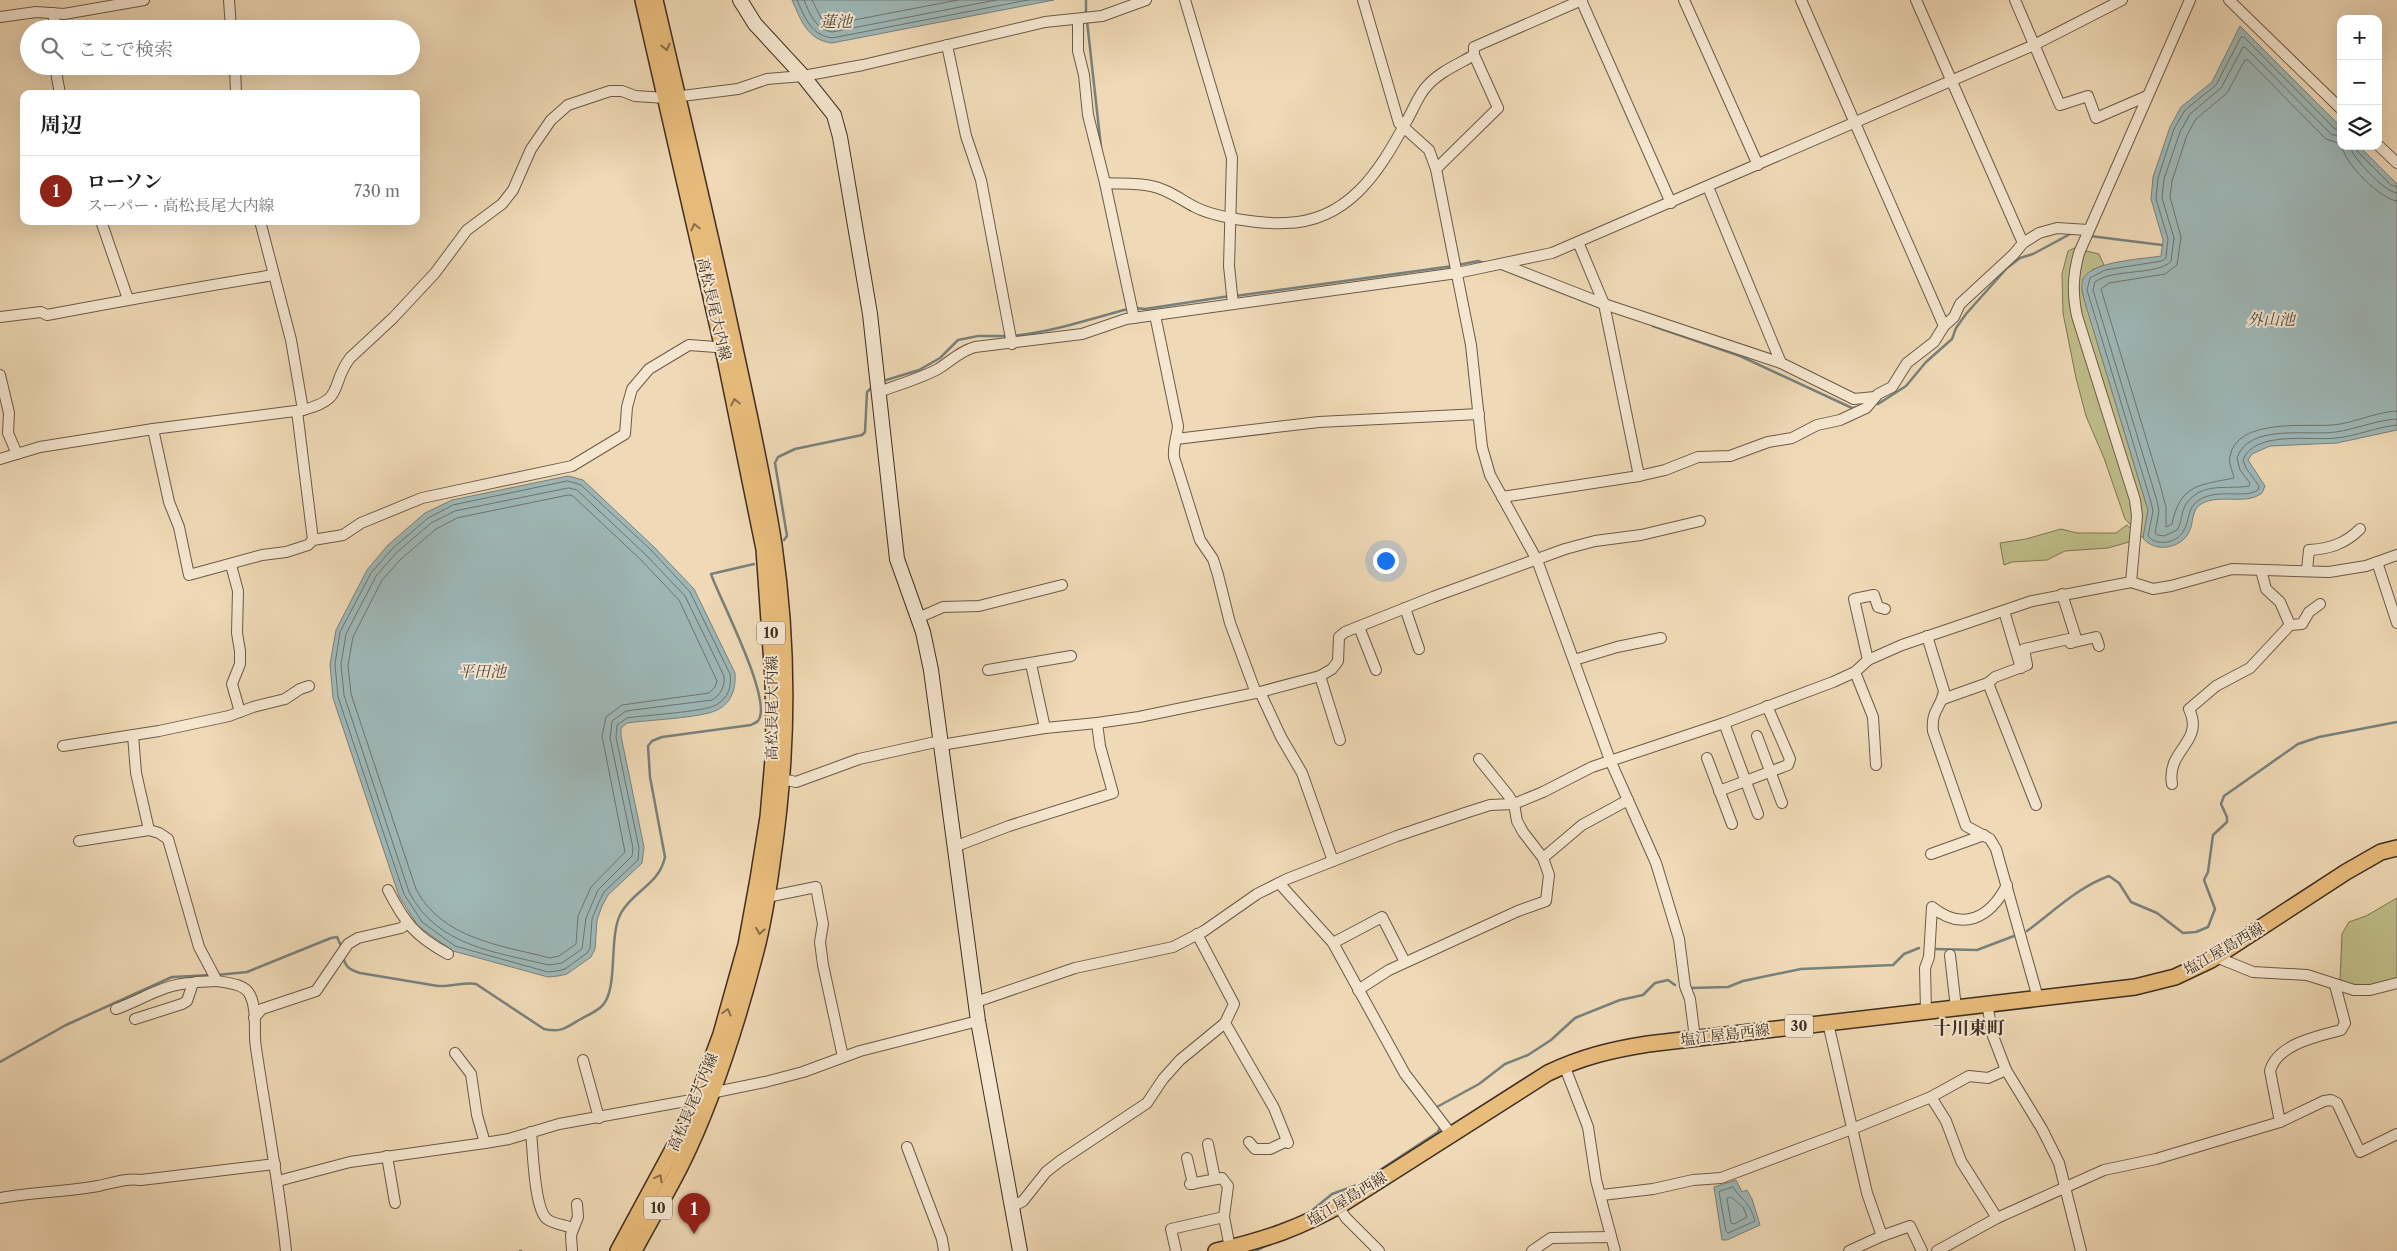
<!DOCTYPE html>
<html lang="ja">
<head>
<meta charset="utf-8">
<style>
	body { margin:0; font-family:"Libre Caslon Text","Noto Serif JP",serif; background:#f6f6f6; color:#202124 }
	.controls { position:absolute; right:15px; top:15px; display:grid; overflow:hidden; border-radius:10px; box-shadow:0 5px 20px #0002 }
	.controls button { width:45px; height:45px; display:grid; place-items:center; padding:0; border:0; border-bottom:1px solid #e0e0e0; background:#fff; color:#202124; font:25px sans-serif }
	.you { position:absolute; left:1385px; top:560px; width:18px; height:18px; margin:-12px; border:4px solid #fff; border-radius:50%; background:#1a73e8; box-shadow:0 0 0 8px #1a73e833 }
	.badge { display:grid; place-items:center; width:32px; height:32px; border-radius:50%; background:#8f2418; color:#fff; font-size:16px; font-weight:700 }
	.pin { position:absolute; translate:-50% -41px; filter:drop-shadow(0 1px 2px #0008) }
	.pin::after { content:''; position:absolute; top:26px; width:18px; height:15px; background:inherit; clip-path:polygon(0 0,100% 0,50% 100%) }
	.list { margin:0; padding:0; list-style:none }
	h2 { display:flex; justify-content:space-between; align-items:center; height:65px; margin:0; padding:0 20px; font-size:21px }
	h2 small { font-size:16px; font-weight:400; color:#757577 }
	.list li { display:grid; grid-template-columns:32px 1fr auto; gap:15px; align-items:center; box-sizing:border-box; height:70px; padding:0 20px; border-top:1px solid #e0e0e0 }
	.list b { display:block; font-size:19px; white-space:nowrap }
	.list p { margin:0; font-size:16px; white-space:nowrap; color:#757577 }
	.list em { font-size:16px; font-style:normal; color:#757577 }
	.icon { flex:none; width:28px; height:28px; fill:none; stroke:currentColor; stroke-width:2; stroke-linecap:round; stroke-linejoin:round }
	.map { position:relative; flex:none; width:2397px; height:1251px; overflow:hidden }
	.search { position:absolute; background:#fff; box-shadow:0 5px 20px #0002; left:20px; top:20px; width:400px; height:55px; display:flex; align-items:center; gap:12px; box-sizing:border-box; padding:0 18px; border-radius:28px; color:#757577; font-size:19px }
	.panel { position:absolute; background:#fff; box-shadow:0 5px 20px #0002; left:20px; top:90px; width:400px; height:135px; border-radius:10px }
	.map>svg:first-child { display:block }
	.green { fill:#bfbe8a; stroke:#7f7656 }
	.water { fill:#9eb8b8; stroke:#78817c }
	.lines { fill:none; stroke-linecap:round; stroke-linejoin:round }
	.shore { stroke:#6e746d; stroke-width:1 }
	.stream { stroke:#78817c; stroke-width:2.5 }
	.street-casing { stroke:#6b5a47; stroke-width:12 }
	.secondary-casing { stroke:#3f2f22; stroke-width:16 }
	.primary-casing { stroke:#3f2f22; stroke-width:18 }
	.street { stroke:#f5e6d0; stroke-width:10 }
	.secondary { stroke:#f5e6d0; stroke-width:14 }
	.primary { stroke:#e8bc7b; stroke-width:15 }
	.oneway { stroke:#8b6e4a }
	.labels { text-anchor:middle; stroke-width:4; stroke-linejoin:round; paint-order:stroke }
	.shield { fill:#f5e6d0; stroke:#766656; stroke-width:1 }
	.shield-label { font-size:14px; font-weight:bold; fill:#3f2f22 }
	.street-label { font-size:15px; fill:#3f2f22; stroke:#f5e6d0 }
	.water-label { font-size:16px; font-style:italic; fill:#524a40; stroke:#f5e6d0 }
	.quarter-label { font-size:18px; font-weight:bold; fill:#3f2f22; stroke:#f5e6d0 }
</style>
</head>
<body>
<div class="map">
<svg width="2397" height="1251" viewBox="0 0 2397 1251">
	<rect width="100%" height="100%" fill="#efd9b6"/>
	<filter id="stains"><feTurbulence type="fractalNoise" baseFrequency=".004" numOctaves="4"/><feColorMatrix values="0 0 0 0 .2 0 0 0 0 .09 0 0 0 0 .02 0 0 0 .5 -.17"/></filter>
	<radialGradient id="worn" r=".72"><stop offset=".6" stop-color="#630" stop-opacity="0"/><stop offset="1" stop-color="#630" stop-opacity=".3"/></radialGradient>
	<g class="green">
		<path d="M2074,248L2099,254L2104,265L2092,270L2082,291L2146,504L2148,510L2143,538L2125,519L2104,458L2086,416L2076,378L2063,313L2062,274L2068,251Z"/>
		<path d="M2127,525L2133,531L2129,542L2108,548L2065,551L2047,560L2012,562L2004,565L2000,543L2026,539L2061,529L2077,533H2116Z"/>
		<path d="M2397,898V979C2378,987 2359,988 2340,981L2342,934L2349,922L2366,916Z"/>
	</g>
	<g class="water">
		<path d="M792,0H1054L832,43C807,40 801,20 792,0Z"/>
		<path d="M2240,26L2341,127V146H2359L2397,184V430L2337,443L2270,446L2252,454L2248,460L2265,486L2262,493C2245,506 2220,493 2201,504C2191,510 2194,523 2189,532C2181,549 2154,553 2143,538L2148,510L2086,306C2084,298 2080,288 2083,279C2091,261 2144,259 2161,256L2163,240L2151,199L2153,177L2170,127L2181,107L2212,82Z"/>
		<path d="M568,476L583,480L654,547L694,589L735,673C736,688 732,703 717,710C702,718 647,720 627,723L621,728V736L644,847L642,863L608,895L602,906L597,920L595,949L591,957L567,974L558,976L548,977L453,951L418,926L399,896L333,698L330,664L336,630L367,570L388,545L425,513L452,500Z"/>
		<path d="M1736,1180L1742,1192L1747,1190L1752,1199L1760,1225L1727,1240H1722L1714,1187Z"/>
	</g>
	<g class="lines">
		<g class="shore">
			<path d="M797,0C805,18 811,35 832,38L1028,0"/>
			<path d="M804,0C810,14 815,29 832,32L996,0"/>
			<path d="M812,0L821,18L833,24L958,0"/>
			<path d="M2341,130L2335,129L2244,37H2241L2216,85L2185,110L2174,129L2158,178L2156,199L2168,239L2166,258L2162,261L2105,270L2090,278L2087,290L2151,502L2153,511L2148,536C2157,547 2178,543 2184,530C2190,520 2187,507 2199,500C2217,488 2246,499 2258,490L2259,486L2246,468L2243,460C2254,430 2312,441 2336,438C2357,436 2377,427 2397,425"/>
			<path d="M2341,137L2331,134L2246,48L2243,47L2221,88L2190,114L2180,132L2164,179L2162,198L2174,238L2171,261C2158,276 2113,268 2095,282L2093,290L2157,501L2159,511L2155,533L2157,535L2164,536L2177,530C2182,523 2181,512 2186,504C2202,481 2228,490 2249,486L2250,483L2240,470L2237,458C2248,423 2309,436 2336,432C2356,429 2377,420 2397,419"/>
			<path d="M2341,144L2326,139L2248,60H2245L2227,93L2196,119L2187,135L2172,181L2170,197L2181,237L2177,265L2165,274L2109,283L2101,289L2159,481L2166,507V527L2172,524C2180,484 2200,485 2234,478C2233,471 2228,464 2230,456C2237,418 2306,427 2333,425C2355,423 2375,412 2397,411"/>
			<path d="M2342,146C2343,162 2381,200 2397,201"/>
			<path d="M2350,146C2351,157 2386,193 2397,193"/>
			<path d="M2356,146L2358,152L2391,185L2397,187"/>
			<path d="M568,481L581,485L651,550L690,592L730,674C732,687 728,698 716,705C704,712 645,715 627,718L617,725L616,737L639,848L638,860L604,892L598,904L592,919L590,948L587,953L565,969L557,971L548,972L455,946L422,922L404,894L338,697L335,664L340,632L371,573L392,549L428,518L453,505Z"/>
			<path d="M569,488L577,490L646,555L685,596L724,676C725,687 721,694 712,700L626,711L612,721L610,738L633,848L632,856L598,890L586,918L582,949L562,963L549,965C495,952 437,946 409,892L344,695L341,664L346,634L376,576L396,553L431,523L455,511Z"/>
			<path d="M569,495L573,496L641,560L679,600L717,681L715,687L709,693L622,705L606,717L602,736L625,852L591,887L578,916L576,944L559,956L550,958C500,945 442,939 416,889L351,694L348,665L353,637L382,580L401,559L436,529L457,518Z"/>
			<path d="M1733,1187C1743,1202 1749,1201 1755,1221L1728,1233L1726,1231L1719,1192Z"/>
			<path d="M1731,1197L1743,1207L1747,1217L1734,1224L1731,1223L1727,1199Z"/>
		</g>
		<g class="stream">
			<path d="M1086,0V16"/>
			<path d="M1087,21L1101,147"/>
			<path d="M2090,236L2162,245"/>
			<path d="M1458,265L1478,261L1484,263"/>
			<path d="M1499,268L1601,308"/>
			<path d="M1235,296L1453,266"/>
			<path d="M1134,308L1145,309L1230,296"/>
			<path d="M1653,326L1740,356L1852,408L1858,407"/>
			<path d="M1012,336C1052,332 1090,319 1128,309"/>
			<path d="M883,381L919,370L940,358L958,340L978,336H1007"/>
			<path d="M1878,404L1906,386L1926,362L1952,339L1956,328L1966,314L2007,268L2020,258L2033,254L2072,233"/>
			<path d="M784,540L787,536L775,463L778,457L795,449L862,435L865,432L867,392L873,386"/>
			<path d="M2027,931C2053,912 2078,887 2109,876L2119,883L2131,902L2157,913L2183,933L2196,932L2208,927L2215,909L2204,880L2208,872L2213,835L2227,822V817L2221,804L2224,796L2298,744L2319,737L2397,722"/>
			<path d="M1934,949L1977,950L2014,936"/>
			<path d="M343,956C345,967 350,970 360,973L438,986C451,987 463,982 476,984L544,1029C560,1033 566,1028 579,1020C586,1016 596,1012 602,1006C619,989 608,936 621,913C634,890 659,885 665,857L650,777L648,746L652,741L662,737L751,725C753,724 757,722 758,721C774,701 719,598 711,574L754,564"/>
			<path d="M217,975L247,972L331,938L337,937L342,948"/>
			<path d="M1690,988L1728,987L1743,981L1801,969L1893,965L1904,954L1919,948"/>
			<path d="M0,1062L66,1025L172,977L211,975"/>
			<path d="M1435,1108L1479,1084L1505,1064L1528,1055L1551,1040L1575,1018L1620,1000L1643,995L1655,983L1668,980L1675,985"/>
			<path d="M1309,1213L1332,1194L1357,1185L1438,1132L1440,1127"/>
			<path d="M520,1251H521"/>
			<path d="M1256,1251L1265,1246"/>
		</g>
		<defs>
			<g id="street">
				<path d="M229,0L231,29"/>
				<path d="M1185,0L1232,158L1229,266L1233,304"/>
				<path d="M1363,0L1399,123L1429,150L1436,169L1471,345L1482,447L1490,475L1537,560L1610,760L1656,863L1679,939L1685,986L1690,999L1695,1038"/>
				<path d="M1581,0L1671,203"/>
				<path d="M1684,0L1758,165"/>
				<path d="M1801,0L1944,326"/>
				<path d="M1916,0L2023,243"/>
				<path d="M2015,0L2060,105L2088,96L2096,118L2147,96"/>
				<path d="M2229,0L2341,109"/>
				<path d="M53,13L56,29"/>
				<path d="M0,17L36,12L64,14L144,0"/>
				<path d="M1078,20V51L1084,75L1088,115L1105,183L1134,318"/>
				<path d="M947,45L966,136L981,180L1012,344"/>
				<path d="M55,66L60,94"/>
				<path d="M235,66L236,94"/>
				<path d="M2378,145L2397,163"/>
				<path d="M1436,169L1498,108L1474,55"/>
				<path d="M1105,183C1120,184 1136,183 1151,186C1168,189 1181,200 1195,207C1216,218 1261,224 1285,223C1348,222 1379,172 1406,122C1413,111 1418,95 1427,86C1439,72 1459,64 1474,55V47L1582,0"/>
				<path d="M1708,187L1781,363"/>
				<path d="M101,221L128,299"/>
				<path d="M260,221L291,340L303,410"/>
				<path d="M1578,242L1604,304L1639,476"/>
				<path d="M1502,264L1604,304L1781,363L1854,399L1875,397"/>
				<path d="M1155,315L1178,426C1177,437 1173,446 1174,457L1200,540L1213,559L1218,575L1230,623L1256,693"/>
				<path d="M0,317L41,312L47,315C122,301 198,287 274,275"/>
				<path d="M0,375L9,413L8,433L17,454"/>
				<path d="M878,392C898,385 919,379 938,369C951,361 960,351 975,347L1082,334L1126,319L1457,273L1552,253L2034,45L2122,0"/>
				<path d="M297,411L313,540"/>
				<path d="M153,429L169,502L179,527L189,575L262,555L286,552L308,545L313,540L343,535L361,523L422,498L572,466L625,434L627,407L632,389L649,369L689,345L729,348"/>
				<path d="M1176,439L1319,422L1479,414"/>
				<path d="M0,459L40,447L153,429L303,410C346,399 329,386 350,358L393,318L435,273L467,230L502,204L513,190L531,149L551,120L568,105L610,91H622L635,96L666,98L738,89L767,79L803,76L863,65L1045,22L1102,16L1146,0"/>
				<path d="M1502,497L1639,476L1665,470L1698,457L1730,456L1768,442L1792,438L1817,425L1840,420L1866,408L1878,394L1892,387L1907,363L1934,342L1944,326L1954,317L1960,304L2014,254L2023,243L2039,233L2057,228L2088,230"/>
				<path d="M2377,562L2397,623"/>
				<path d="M231,565L238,591L237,633L240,651V664L232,684L240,712"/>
				<path d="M2261,570L2266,589L2280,602L2290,625"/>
				<path d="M2307,570L2309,550C2329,549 2345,544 2360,529"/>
				<path d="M2131,582L2137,516L2135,500L2077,316C2072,293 2073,275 2079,253L2190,0"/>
				<path d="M2062,594L2077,641"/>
				<path d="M1405,608L1419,649"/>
				<path d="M2004,611L2021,668"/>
				<path d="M918,618L943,607L979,606L1062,585"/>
				<path d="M1359,627L1376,670"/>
				<path d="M1927,636L1944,691C1941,709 1931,709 1933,731L1966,826L1990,839L1996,849L2038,998"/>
				<path d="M2070,643L2096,637L2099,646"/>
				<path d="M1574,660L1617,647L1661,638"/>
				<path d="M1868,660L1854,599L1874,595L1878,607L1885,609"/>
				<path d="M1031,664L1045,728"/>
				<path d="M988,670L1071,656"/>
				<path d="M1855,672L1873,717L1876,765"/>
				<path d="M1320,676L1340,740"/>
				<path d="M1988,683L2036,805"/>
				<path d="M1260,692L1281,737L1302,773L1333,861"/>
				<path d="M1943,699L1988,683L1995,677L2027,665L2024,649L2069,639L2071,643"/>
				<path d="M1724,723L1758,814"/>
				<path d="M133,735L136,773L149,830"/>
				<path d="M1757,736L1782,803"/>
				<path d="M941,745L1045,728L1097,723L1139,717L1260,692L1320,676L1332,669L1338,661L1339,637L1345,632L1433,597L1565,549L1595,541L1641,535L1700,521"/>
				<path d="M63,746L159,731L229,716L253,707L285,699L300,689L309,686"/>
				<path d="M1707,758L1732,824"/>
				<path d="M782,779L796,782L859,759L940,741"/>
				<path d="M2172,784C2166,749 2205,743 2189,709L2216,686L2250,668L2290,625L2302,624L2309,612L2320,604"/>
				<path d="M1719,791L1788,765L1790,759L1767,706"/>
				<path d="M79,841L149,830L159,833L168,839L199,947L217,981C228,983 245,984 250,995C258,1011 253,1031 256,1048C266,1116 279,1183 286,1251"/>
				<path d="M954,847L1009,826L1113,793L1100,746L1097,723"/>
				<path d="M1931,854L1984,835"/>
				<path d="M1543,858L1582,825L1628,800"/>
				<path d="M1279,883L1333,943L1405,1074L1451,1134"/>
				<path d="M388,890C405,923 415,936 448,954"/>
				<path d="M767,897L816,887L823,924L820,942L823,965L843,1057"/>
				<path d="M1197,934L1234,1004L1225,1023L1274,1108L1288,1143"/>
				<path d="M1333,943L1382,917L1405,962"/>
				<path d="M1950,955L1956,1008"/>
				<path d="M2216,957L2253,972L2307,975L2354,990H2370L2397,983"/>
				<path d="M1358,990L1389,970L1518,911L1546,901L1549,875L1543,858L1523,832L1517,821L1514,804L1508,795L1479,759"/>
				<path d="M976,1002L1075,968L1173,947L1204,931L1257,894L1287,879L1397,836L1468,812L1490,805L1514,804L1543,792L1592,767L1724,723L1833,682L1855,672L1868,660L1902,645L2032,601L2131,582L2153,589L2171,586L2232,569L2329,572L2366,566L2397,555"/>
				<path d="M1987,1004L1993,1036L2006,1070L2042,1129L2059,1163L2081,1251"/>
				<path d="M116,1009C142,1000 165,983 193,983"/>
				<path d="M1926,1011L1925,968L1929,957L1932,907C1963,932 1990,918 2007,885"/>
				<path d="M254,1018L262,1009L316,991L348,944L358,938L401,928L407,924"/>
				<path d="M135,1019L182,1004L187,1001L193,983L196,982L217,981"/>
				<path d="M1828,1023L1867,1193L1882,1236L1910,1226L1922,1251"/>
				<path d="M455,1053L471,1074L477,1115L485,1143"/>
				<path d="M583,1060L599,1118"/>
				<path d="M1564,1065L1588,1127L1596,1180L1615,1251"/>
				<path d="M1931,1097L1946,1121L1961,1161L1997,1218"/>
				<path d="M2280,1122L2270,1071C2277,1044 2318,1036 2341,1030L2345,1023L2335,985"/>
				<path d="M531,1132C533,1150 534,1209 547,1219C553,1224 565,1225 572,1228"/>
				<path d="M1249,1142L1255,1149H1270L1287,1141"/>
				<path d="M1208,1144L1215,1179"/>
				<path d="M907,1147L942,1239L944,1251"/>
				<path d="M387,1156L395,1203"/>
				<path d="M1187,1158L1193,1184"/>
				<path d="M278,1181L350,1162L485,1143L509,1139L559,1124L697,1099L711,1093L765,1082L803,1072L860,1051L978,1021"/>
				<path d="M1602,1195L1653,1189L1693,1180L1721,1178L1852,1129L1931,1097L1969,1076L1988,1078L2006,1070"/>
				<path d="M0,1198C32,1192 66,1192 98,1186C113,1183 125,1178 141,1180L275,1164"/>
				<path d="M1338,1206L1346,1218L1379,1251"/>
				<path d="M1012,1207L1023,1201L1046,1172L1060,1161L1147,1103L1163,1079L1180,1060L1225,1023"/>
				<path d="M1224,1217L1230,1248"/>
				<path d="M572,1251L571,1235L578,1217L577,1204"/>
				<path d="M1176,1251L1171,1229L1224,1217L1228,1186L1222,1178L1190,1184"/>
				<path d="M1532,1251L1551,1238L1611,1237"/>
				<path d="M1849,1251L1882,1236"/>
				<path d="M1937,1251L1997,1218L2104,1170L2156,1159L2280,1122L2324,1101L2331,1100L2337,1103L2360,1152L2397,1134"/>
			</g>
			<path id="secondary" d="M740,0L755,24L803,76L834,115L840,137L870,314L897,559L923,632L931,670L978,1021L1020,1251"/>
			<g id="primary">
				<path d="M618,1251L679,1138L697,1099L721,1034L746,945L758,879L768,817L774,748L773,679L764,549L725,358L643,0"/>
				<path d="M634,1251C649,1222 666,1195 681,1165C714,1098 737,1024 756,951C764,920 769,887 773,856C788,753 789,648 774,545C763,475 747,405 732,335C708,223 681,112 655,0"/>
				<path d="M1216,1251C1265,1240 1300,1228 1344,1203L1548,1073C1582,1057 1610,1050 1648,1044L2135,987L2175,977L2211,960L2346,872L2381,852L2397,848"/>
			</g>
		</defs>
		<use href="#street" class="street-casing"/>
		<use href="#secondary" class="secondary-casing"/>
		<use href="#primary" class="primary-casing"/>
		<use href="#street" class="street"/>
		<use href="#secondary" class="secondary"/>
		<use href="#primary" class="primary"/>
	</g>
	<defs><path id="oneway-chevron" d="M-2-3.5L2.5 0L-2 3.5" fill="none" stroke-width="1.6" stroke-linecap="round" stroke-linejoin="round" transform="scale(1.25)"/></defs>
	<g class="oneway">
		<use href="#oneway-chevron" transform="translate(666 47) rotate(77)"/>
		<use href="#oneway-chevron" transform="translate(695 227) rotate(-103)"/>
		<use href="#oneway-chevron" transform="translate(735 402) rotate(-102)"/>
		<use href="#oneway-chevron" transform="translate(760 931) rotate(100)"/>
		<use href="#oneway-chevron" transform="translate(727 1012) rotate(-75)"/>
		<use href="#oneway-chevron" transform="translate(659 1178) rotate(-61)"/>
	</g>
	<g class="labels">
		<g class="shield">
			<rect x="757" y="621.5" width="28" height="23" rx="4"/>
			<rect x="1785" y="1014.5" width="28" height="23" rx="4"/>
			<rect x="644" y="1196.5" width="28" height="23" rx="4"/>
		</g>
		<g class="shield-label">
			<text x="771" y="638">10</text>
			<text x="1799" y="1031">30</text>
			<text x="658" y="1213">10</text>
		</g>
		<g class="street-label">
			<text transform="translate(714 309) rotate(77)" y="5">高松長尾大内線</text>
			<text transform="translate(772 708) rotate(-90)" y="5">高松長尾大内線</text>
			<text transform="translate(2224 949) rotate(-30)" y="5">塩江屋島西線</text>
			<text transform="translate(1725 1035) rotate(-7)" y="5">塩江屋島西線</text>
			<text transform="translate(693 1102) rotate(-67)" y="5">高松長尾大内線</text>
			<text transform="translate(1347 1199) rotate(-31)" y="5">塩江屋島西線</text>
		</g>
		<g class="water-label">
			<text x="836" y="27">蓮池</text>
			<text x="2271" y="325">外山池</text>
			<text x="482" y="677">平田池</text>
		</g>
		<g class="quarter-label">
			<text x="1969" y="1034">十川東町</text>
		</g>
	</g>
	<rect width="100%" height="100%" filter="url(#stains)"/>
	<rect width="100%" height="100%" fill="url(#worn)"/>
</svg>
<div class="controls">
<button>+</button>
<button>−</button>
<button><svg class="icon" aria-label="layers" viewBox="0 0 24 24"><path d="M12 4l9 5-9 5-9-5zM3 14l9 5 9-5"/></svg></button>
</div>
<div class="you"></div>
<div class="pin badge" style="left:694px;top:1234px">1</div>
<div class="search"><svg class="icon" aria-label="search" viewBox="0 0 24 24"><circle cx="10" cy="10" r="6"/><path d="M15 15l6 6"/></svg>ここで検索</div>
<section class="panel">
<h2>周辺<small></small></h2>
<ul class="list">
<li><span class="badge">1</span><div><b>ローソン</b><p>スーパー · 高松長尾大内線</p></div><em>730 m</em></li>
</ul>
</section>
</div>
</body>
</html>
